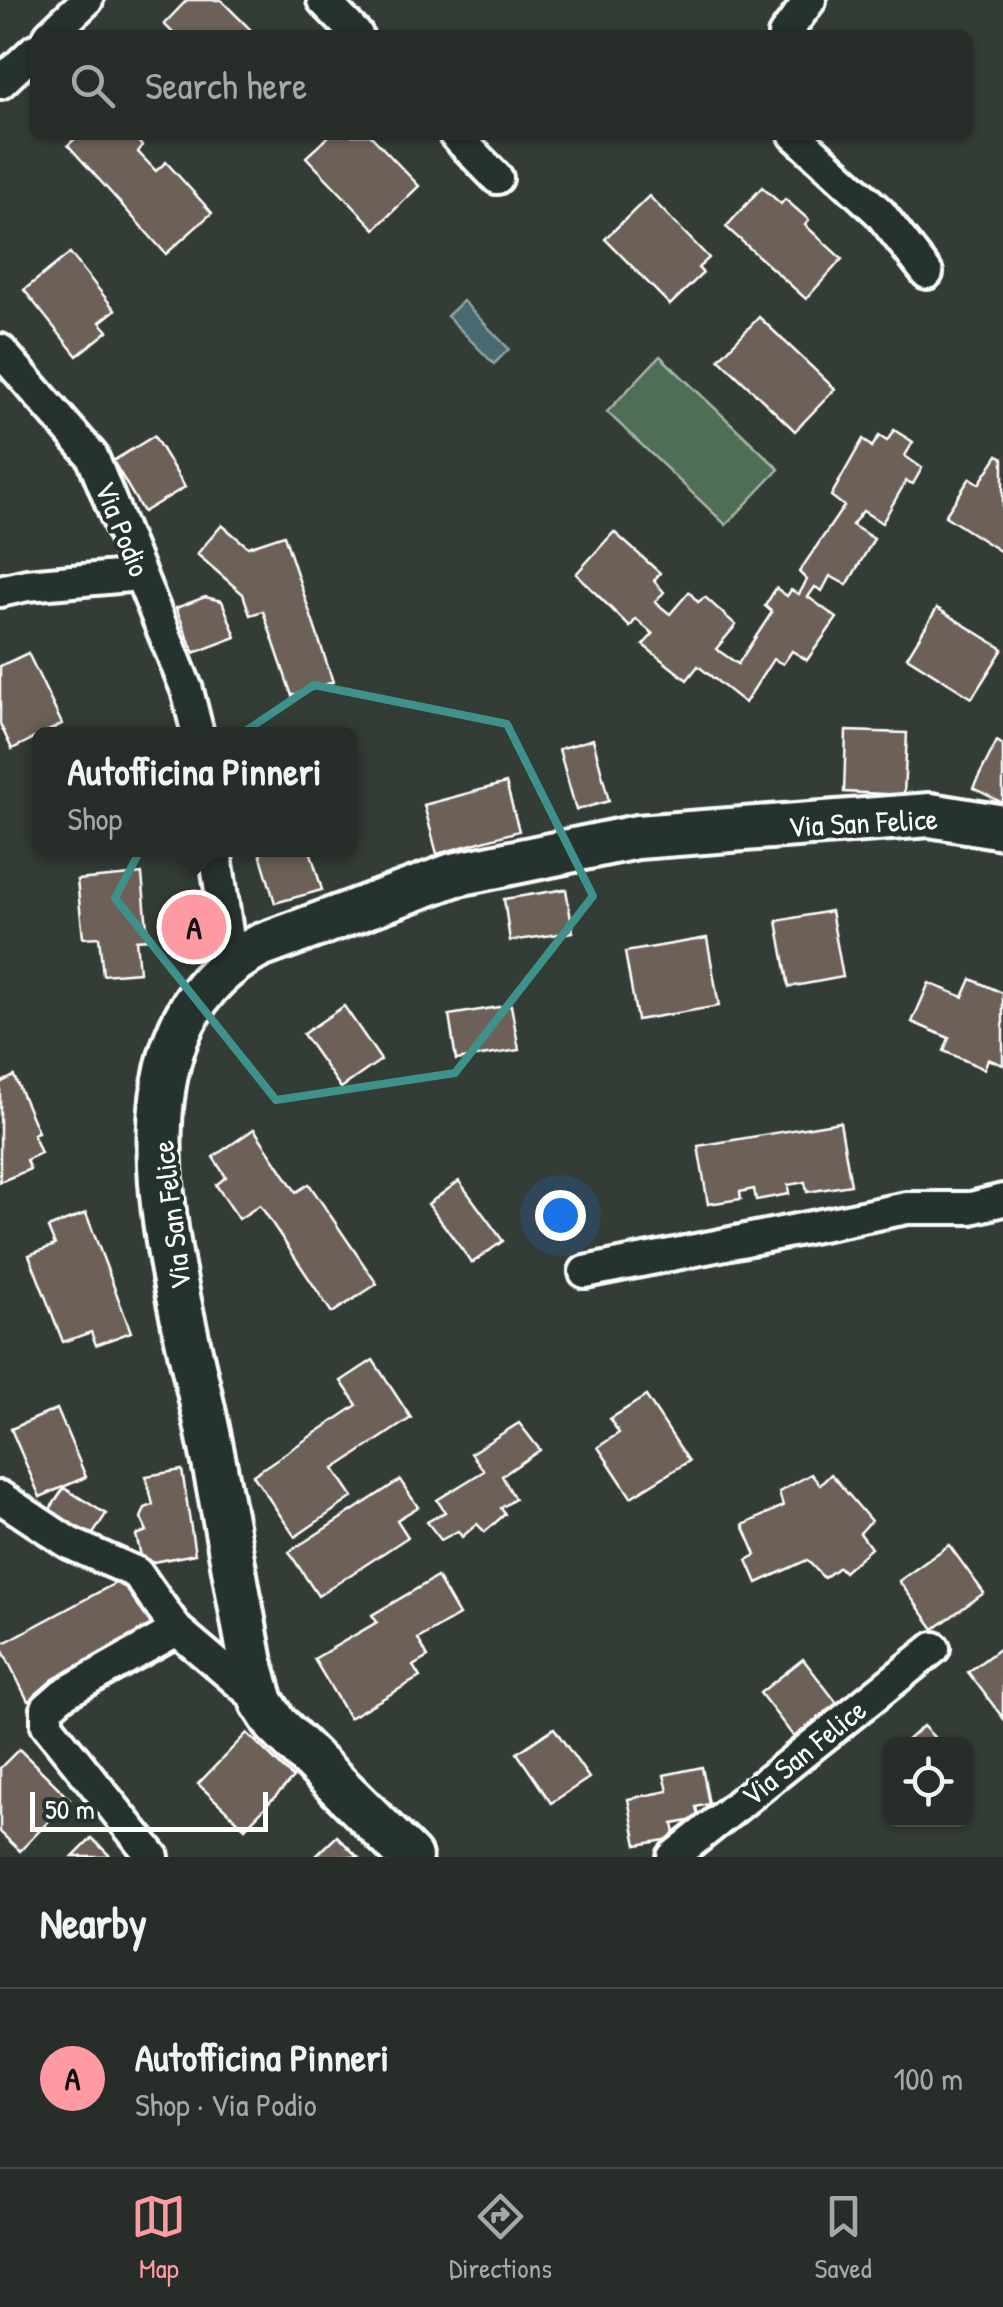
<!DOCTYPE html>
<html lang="en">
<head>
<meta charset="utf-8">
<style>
	body { margin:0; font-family:"Patrick Hand",sans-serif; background:#2f3530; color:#f1f3f6 }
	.controls { position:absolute; right:30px; bottom:30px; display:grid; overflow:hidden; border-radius:15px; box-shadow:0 2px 8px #0004 }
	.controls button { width:90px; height:90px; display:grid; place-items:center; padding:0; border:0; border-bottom:2px solid #434945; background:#272d28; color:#f1f3f6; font:50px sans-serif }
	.scale { position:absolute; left:30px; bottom:25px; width:238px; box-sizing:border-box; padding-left:10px; border:5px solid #fff; border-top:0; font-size:28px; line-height:35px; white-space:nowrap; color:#fff; -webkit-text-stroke:8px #26332d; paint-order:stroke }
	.you { position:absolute; left:560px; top:1215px; width:35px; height:35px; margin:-25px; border:8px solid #fff; border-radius:50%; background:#1a73e8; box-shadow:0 0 0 15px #1a73e833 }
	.badge { display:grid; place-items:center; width:65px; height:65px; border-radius:50%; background:#ff9aa2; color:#111; font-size:32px; font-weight:700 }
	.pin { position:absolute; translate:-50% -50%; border:5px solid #fff; box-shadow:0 2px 10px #0006 }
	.popup { position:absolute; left:32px; top:727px; width:325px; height:130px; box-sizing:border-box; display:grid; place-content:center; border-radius:15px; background:#272d28; filter:drop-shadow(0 2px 8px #0005); font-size:32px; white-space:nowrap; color:#a4a8a8 }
	.popup b { font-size:38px; color:#f1f3f6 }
	.popup::after { content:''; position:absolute; left:50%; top:100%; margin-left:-20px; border:20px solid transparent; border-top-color:#272d28 }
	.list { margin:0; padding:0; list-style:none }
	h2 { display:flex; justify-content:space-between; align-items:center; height:130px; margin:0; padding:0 40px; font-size:42px }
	h2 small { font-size:32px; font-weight:400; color:#a4a8a8 }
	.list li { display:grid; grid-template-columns:65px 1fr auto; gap:30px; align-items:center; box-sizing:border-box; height:180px; padding:0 40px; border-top:2px solid #434945 }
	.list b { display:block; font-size:38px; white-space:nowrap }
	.list p { margin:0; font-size:32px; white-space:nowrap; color:#a4a8a8 }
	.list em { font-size:32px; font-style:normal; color:#a4a8a8 }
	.icon { flex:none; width:55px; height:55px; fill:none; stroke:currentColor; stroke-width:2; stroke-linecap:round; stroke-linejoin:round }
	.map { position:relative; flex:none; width:1003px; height:1857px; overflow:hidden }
	.search { position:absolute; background:#272d28; box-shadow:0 2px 8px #0004; left:30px; right:30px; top:30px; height:110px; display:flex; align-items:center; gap:25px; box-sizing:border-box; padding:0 35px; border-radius:15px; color:#a4a8a8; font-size:38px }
	.sheet { height:310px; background:#272d28 }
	nav { display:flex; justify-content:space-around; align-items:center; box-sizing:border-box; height:140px; border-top:2px solid #434945; background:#272d28; font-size:28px; color:#a4a8a8 }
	nav a { display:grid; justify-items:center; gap:5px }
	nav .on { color:#ff9aa2 }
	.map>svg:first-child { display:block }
	.green { fill:#506e57; stroke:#a8b6ab; stroke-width:2.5 }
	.water { fill:#49696f; stroke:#92a5a9; stroke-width:2.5 }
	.building { fill:#6d6158; stroke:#fff; stroke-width:2.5 }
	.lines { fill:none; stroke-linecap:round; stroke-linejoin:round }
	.street-casing { stroke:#fff; stroke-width:38 }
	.secondary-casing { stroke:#fff; stroke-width:50 }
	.street { stroke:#26332d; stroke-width:30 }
	.secondary { stroke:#26332d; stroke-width:42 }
	.marked { fill:none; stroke:#3f918b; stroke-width:8; stroke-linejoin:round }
	.labels { text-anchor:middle; stroke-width:8; stroke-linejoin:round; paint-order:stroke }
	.street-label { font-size:30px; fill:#fff; stroke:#26332d }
</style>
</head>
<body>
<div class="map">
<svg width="1003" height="1857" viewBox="0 0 1003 1857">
	<rect width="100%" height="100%" fill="#343c36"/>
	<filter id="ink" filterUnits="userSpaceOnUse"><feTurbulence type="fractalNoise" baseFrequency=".01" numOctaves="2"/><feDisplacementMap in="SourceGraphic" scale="20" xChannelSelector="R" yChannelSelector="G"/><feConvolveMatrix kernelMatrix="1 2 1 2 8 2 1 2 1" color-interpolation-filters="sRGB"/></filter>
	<g filter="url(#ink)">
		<path class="green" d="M660,356L779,469L726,525L607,412Z"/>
		<path class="water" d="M463,301L509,349L494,364L447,316Z"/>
		<g class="building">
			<path d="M187,0H221L256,35H175L164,24Z"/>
			<path d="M79,135H133L142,146L138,152L156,171L166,162L212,213L166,254L68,145Z"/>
			<path d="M330,135H370L419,186L375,229L306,157Z"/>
			<path d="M762,187L781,204L785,199L809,220L805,225L842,259L806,299L726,227Z"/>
			<path d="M649,196L709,258L698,268L703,273L670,305L605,239Z"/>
			<path d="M70,253L115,310L100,322L108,331L77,356L24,290Z"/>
			<path d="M759,317L835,389L795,431L719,359Z"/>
			<path d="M894,430L913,442L905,456L922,468L913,484L906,481L882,523L863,511L852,525L874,539L847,585L830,576L822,591L815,587L808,597L837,618L807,660L792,651L783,664L773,659L745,703L698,666L687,680L643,645L653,634L636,619L630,627L576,574L614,532L660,573L654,581L664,592L655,602L670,614L689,592L698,602L705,597L736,625L716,649L738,664L772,612L765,606L776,588L787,596L791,590L799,594L807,580L799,572L844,506L831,496L863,439L872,447L879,436L887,441Z"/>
			<path d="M154,436L185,487L143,512L113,461Z"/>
			<path d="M998,455L1003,458V553L945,516L970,478L979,484Z"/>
			<path d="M222,525L248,547L284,535L333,682L292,696L263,611L250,615L243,594L197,554Z"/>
			<path d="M205,597L222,601L236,637L194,653L176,608Z"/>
			<path d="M937,608L1003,649L972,698L907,657Z"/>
			<path d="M28,653L62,724L12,749L0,724V666Z"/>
			<path d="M846,731L907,733L904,795L844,792Z"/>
			<path d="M593,739L609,801L576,810L559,749Z"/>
			<path d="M997,741L1003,745V803L973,788Z"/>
			<path d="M506,783L519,831L437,854L424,805Z"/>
			<path d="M259,850H310L322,890L275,903Z"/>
			<path d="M142,874L148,939L136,940L139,972L103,975L99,937L83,938L77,880Z"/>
			<path d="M566,889L573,932L510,941L504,899Z"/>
			<path d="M831,911L843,977L789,987L777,921Z"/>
			<path d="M707,938L719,1006L637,1020L625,952Z"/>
			<path d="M971,979L1003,993V1065L988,1059L984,1069L944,1051L949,1038L912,1022L929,983L963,997Z"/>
			<path d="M511,1005L519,1050L456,1060L449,1015Z"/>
			<path d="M344,1006L381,1060L341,1088L303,1034Z"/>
			<path d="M14,1076L38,1132L33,1134L41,1153L26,1160L30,1169L0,1182V1083Z"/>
			<path d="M840,1122L851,1185L807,1192L805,1182L788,1185L789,1194L756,1200L754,1189L740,1192L741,1199L708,1204L698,1146Z"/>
			<path d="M254,1129L296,1192L309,1184L377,1284L332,1313L260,1205L239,1219L216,1185L226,1177L213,1157Z"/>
			<path d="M459,1181L503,1241L472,1263L428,1204Z"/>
			<path d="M86,1213L131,1332L96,1345L91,1332L63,1342L29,1255L55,1245L48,1228Z"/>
			<path d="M373,1360L411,1418L334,1469L353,1497L295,1537L253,1475L357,1405L341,1381Z"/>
			<path d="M646,1396L689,1461L631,1497L598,1447L619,1433L610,1419Z"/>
			<path d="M57,1409L86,1477L40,1497L11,1429Z"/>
			<path d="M519,1423L540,1450L502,1476L515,1499L501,1508L505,1514L485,1532L477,1524L462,1537L458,1531L441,1540L427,1522L445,1512L437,1500L484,1471L471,1453Z"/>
			<path d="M182,1470L195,1554L143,1564L136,1535L147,1531L141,1518L145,1508L153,1505L146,1476Z"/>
			<path d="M811,1474L820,1485L831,1474L871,1521L860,1533L871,1548L844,1572L839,1567L824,1578L807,1560L757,1583L747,1560L756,1555L743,1525L783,1506L779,1492Z"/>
			<path d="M400,1480L418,1507L397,1520L408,1537L318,1596L289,1552Z"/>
			<path d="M64,1488L106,1514L86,1545L44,1518Z"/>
			<path d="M949,1545L984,1593L934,1629L899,1581Z"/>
			<path d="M127,1577L157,1632L28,1701L0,1645Z"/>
			<path d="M437,1577L459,1615L418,1639L428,1657L413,1666L420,1677L349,1718L314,1659L377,1622L372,1615Z"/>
			<path d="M1003,1646V1718L968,1672Z"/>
			<path d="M803,1659L837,1703L794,1737L760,1693Z"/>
			<path d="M923,1726L941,1744H903Z"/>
			<path d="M554,1728L589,1778L551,1803L517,1753Z"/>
			<path d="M247,1733L293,1778L245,1828L198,1784Z"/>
			<path d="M19,1749L70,1799L20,1851L0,1832V1768Z"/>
			<path d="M702,1767L709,1804L696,1807L699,1819L673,1824L676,1838L637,1845L628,1799L668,1791L664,1775Z"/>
			<path d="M337,1836L358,1857H315Z"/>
			<path d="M92,1838L111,1857H73Z"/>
		</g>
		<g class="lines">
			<defs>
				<g id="street">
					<path d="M323,0L357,35"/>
					<path d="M50,35L87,0"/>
					<path d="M784,35L810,0"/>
					<path d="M0,83L35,50"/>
					<path d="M455,135L497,178"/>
					<path d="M795,135L880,213L927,273"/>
					<path d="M0,350L92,456L187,690L198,734"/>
					<path d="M0,591L27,585L140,575"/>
					<path d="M215,850L231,960"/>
					<path d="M585,1272L907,1208H971L1003,1200"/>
					<path d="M0,1497L69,1543L137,1573L177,1630L262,1702"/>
					<path d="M153,1857L47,1725V1708L63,1694L177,1630"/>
					<path d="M673,1857L934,1648"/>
				</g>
				<path id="secondary" d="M410,1857L276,1724L262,1702L251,1663C236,1583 223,1503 206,1423C177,1283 94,1028 260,946L453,875L637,837L930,815L1003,827"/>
			</defs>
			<use href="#street" class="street-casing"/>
			<use href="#secondary" class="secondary-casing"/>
			<use href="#street" class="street"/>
			<use href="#secondary" class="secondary"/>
		</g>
	</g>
	<path class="marked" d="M314,685L507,724L593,896L455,1073L276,1100L115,898L180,775Z"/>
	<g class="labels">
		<g class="street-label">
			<text transform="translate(122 529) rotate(68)" y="10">Via Podio</text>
			<text transform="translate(863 823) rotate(-3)" y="10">Via San Felice</text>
			<text transform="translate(172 1215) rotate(-97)" y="10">Via San Felice</text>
			<text transform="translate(804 1753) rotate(-39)" y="10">Via San Felice</text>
		</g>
	</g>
</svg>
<div class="controls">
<button><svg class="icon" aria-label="locate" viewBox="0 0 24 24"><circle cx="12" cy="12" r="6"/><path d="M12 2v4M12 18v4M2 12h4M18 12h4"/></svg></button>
</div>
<div class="scale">50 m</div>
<div class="you"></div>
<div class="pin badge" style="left:194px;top:927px">A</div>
<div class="popup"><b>Autofficina Pinneri</b>Shop</div>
<div class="search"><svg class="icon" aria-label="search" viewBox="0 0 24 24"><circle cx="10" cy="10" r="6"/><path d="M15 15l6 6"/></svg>Search here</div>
</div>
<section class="sheet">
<h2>Nearby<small></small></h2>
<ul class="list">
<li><span class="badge">A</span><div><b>Autofficina Pinneri</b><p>Shop · Via Podio</p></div><em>100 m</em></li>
</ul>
</section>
<nav>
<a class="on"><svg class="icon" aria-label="map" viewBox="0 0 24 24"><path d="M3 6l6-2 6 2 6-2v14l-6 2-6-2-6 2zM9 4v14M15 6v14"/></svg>Map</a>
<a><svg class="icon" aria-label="directions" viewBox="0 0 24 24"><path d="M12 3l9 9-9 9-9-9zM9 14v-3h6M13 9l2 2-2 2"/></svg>Directions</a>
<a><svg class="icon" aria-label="saved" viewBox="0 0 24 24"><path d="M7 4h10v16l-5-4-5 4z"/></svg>Saved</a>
</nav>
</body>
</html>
